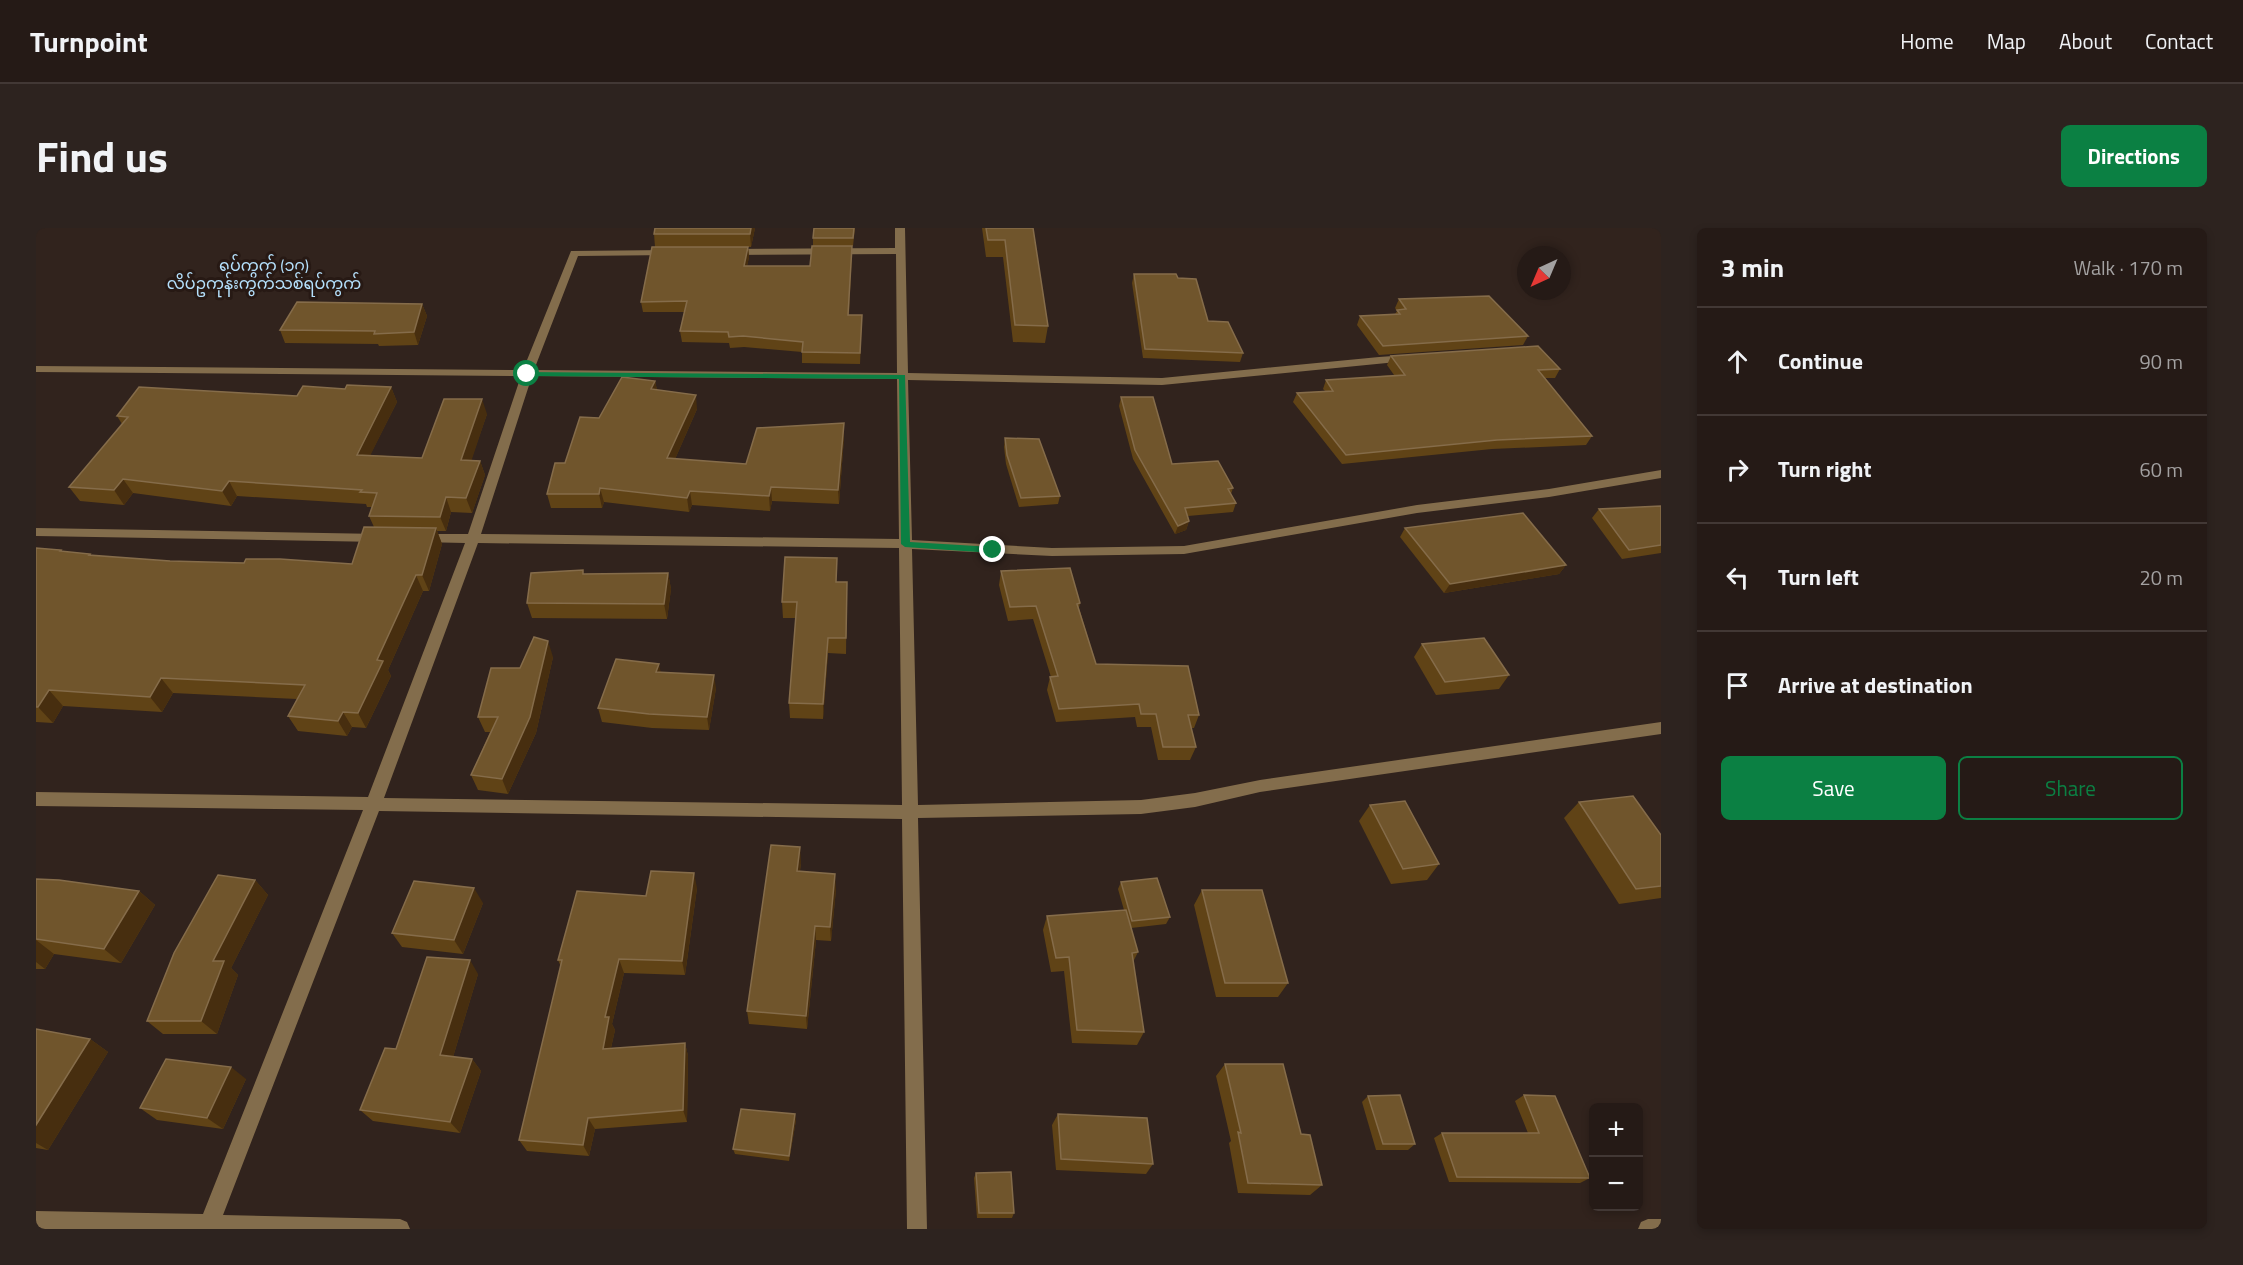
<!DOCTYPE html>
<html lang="en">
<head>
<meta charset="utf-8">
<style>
	body { margin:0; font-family:"Titillium Web","Noto Sans Myanmar",sans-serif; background:#2d231f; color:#f1f3f6 }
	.controls { position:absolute; right:18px; bottom:18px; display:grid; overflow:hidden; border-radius:9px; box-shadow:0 3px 9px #0003 }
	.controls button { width:54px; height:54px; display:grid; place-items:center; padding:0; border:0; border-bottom:2px solid #423835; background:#251a16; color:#f1f3f6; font:30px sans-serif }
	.compass { position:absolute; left:1481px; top:18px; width:54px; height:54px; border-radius:50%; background:#251a16; box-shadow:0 3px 9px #0003; rotate:224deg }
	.stop { position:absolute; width:18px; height:18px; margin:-14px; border:4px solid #0b8043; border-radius:50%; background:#fff }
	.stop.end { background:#0b8043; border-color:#fff; box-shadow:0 2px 6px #0008 }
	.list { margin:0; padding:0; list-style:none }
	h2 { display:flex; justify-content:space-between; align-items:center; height:78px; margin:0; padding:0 24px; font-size:26px }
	h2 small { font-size:20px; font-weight:400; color:#a3a1a1 }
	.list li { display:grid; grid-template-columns:39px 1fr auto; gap:18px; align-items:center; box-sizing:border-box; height:108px; padding:0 24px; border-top:2px solid #423835 }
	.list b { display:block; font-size:22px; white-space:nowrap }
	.list em { font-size:20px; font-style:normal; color:#a3a1a1 }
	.actions { display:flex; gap:12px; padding:18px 24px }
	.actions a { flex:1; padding:14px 0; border:2px solid #0b8043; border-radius:9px; text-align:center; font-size:21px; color:#0b8043 }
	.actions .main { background:#0b8043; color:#fff }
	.icon { flex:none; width:33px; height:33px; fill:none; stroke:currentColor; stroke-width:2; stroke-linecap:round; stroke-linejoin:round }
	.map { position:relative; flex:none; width:1625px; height:1001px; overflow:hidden; border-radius:9px }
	header { display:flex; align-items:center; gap:36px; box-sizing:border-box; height:84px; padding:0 30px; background:#251a16; border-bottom:2px solid #423835 }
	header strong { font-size:28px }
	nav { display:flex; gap:33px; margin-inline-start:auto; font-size:21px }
	.intro { display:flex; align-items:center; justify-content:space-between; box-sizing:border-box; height:144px; padding:0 36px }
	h1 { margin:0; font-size:42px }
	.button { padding:15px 27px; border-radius:9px; background:#0b8043; color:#fff; font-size:21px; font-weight:700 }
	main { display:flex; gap:36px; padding:0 36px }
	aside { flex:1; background:#251a16; border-radius:9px; box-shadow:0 3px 9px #0003 }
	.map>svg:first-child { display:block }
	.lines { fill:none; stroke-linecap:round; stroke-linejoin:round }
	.minor { fill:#836d4c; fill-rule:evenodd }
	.wall { fill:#604316 }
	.shaded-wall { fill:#472e0f }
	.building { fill:#70552c; stroke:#856c4a; stroke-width:1.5 }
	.route { fill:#0b8043 }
	.labels { text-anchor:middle; stroke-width:6; stroke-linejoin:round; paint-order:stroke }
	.far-quarter-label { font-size:16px; fill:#b5e1fd; stroke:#271914 }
</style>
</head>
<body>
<header>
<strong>Turnpoint</strong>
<nav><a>Home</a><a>Map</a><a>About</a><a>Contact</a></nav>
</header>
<div class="intro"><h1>Find us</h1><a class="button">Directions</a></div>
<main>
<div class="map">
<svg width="1625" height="1001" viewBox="0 0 1625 1001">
	<rect width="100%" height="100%" fill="#31231d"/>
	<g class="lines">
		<g class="minor">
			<path d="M859,0H869L872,145L1126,150L1343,129L1371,127L1376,130L1371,133L1126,157L872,152L876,312L1016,320L1148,318L1381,277L1513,261L1625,242V250L1513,269L1381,285L1148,326L1016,328L876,321L882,577L1105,572L1159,565L1224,552L1625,494V506L1224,564L1159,579L1105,586L882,590L891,1001H871L866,591L343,583L187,987L364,991L371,994L374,1001H0V983L167,986L327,582L0,578V564L332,569L429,315L383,314L377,310L383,306H432L485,148L0,144V138L487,142L535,23L633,22L638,25L636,27L542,28L498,142L861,145L860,26L693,27L688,24L693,21L859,20ZM496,148L861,151L863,311L445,306ZM442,315L863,320L866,577L348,570Z"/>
			<path d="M0,300L344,306L350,310L344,314L0,308Z"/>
			<path d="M1612,991H1625V1001H1602L1605,994Z"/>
		</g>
	</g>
	<g class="wall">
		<path d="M719,0L715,19H712L713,29L711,38H774L777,18V10L819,0L817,18H816L813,87H826L824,136L766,135V124L708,119L694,120L693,115L646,114L644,103L648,84H607L605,74L619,19L618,6Z"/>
		<path d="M946,0H997L1012,98L1009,115L977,114L967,29H950Z"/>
		<path d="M1098,46L1142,50L1172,93L1207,125L1204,134L1107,130L1096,55Z"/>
		<path d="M1363,71L1492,108L1487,117L1343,127L1321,97L1324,88L1359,86L1361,83L1359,80Z"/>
		<path d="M386,76L391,88L382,117L343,118L342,116L249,115L244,102Z"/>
		<path d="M1355,128L1524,141L1519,150H1509L1556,208L1550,217L1456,221L1306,236L1257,174L1261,165L1289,163L1287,161L1290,152L1358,147L1351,137Z"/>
		<path d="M619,153L621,162L661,181L639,231L710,236L808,209L803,276L736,273L734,283L656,277L653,284L568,274L566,280H515L511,266L529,235L563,190Z"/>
		<path d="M355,159L361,174L334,227L386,230L451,186L435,232L444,233L449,247L436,285L415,284L410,303H401L406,316L393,363H387L352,442L355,448L330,500L316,499L311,508L262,503L252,488L261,471L137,465L126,484L27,478L17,495L0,494V320L25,322L27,324L54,326L56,328L134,333L208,335L316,336L338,299L333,288L336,279H331L330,276L201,268L195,278L97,265L88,277L44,273L33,259L86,196L81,188L261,168L309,161Z"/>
		<path d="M1085,169L1136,236L1197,260L1195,266L1200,275L1197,284L1152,288L1153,293L1150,302L1139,306L1097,231L1083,178Z"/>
		<path d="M969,210L1024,268L1022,276L983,279L970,236L968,219Z"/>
		<path d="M1625,278V325L1586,331L1556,290L1563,281Z"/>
		<path d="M1369,300L1530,337L1523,346L1408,365L1364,309Z"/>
		<path d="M965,343L1044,375L1043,380L1060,436L1163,487L1158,500H1155L1160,519L1154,532H1122L1115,499H1101L1099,489L1020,494L1011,462L1014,449H1015L997,391L972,393L963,357Z"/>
		<path d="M632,345L635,361L631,391L496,390L491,375L548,346Z"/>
		<path d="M801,354H811L810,426L792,425L787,491L754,490L753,475L760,390H747L746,374Z"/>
		<path d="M1386,416L1473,447L1463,461L1400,467L1378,429Z"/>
		<path d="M517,429L500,505L472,566L442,562L435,547L454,504H449L442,489L484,440Z"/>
		<path d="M624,444L680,460L673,502L616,500L566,494L562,480Z"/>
		<path d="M1543,574L1625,607V670L1583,676L1528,590Z"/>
		<path d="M1334,577L1403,636L1391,652L1355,656L1323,593Z"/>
		<path d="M765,634L764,643L800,661L795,713L780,712L771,801L713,796L711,783Z"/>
		<path d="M0,651L103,663L119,677L85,735L18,726L9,741H0Z"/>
		<path d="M219,652L232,667L195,740L202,747L181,806H127L111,793Z"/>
		<path d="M1085,654L1134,689L1130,696L1095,700L1102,724L1097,734L1108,804L1101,817L1036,815L1028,743L1015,744L1007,702L1011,688L1088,682L1082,661Z"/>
		<path d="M661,660L649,747L588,745L576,796L579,802L575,820L649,815L652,828L651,894L559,901L553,928L491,923L483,912L525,739L522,732L610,668Z"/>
		<path d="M1166,662L1252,755L1242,769H1180L1158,677Z"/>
		<path d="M447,675L427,726L366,719L356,705Z"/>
		<path d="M442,746L417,829L436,831L445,843L424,905L337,893L324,882L360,821Z"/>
		<path d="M0,801L54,811L72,824L12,922L0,920Z"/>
		<path d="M1189,836L1265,906L1286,957L1274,967L1202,965L1193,915L1195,913L1180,848Z"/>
		<path d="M210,851L187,901L121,892L104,880Z"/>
		<path d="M1488,867L1554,950L1544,955L1413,954L1398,910L1406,905H1492L1479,873Z"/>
		<path d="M1332,868L1379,916L1372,922H1340L1326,874Z"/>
		<path d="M1022,886L1117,936L1110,946L1020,942L1016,897Z"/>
		<path d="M760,892L753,933L699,926L697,921Z"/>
		<path d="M940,945L978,985L976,990H941L938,950Z"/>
	</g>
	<g class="shaded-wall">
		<path d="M715,0H719L715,19L714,6Z"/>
		<path d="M816,18V29L812,97V87Z"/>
		<path d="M712,19L713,29L709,48L708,38Z"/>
		<path d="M386,76L391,88L382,117L378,104Z"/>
		<path d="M619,153L622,168L615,161Z"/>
		<path d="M355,159L361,174L327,242L321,227Z"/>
		<path d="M660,167L661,181L633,245L631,230Z"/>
		<path d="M446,171L451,186L431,246L425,232Z"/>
		<path d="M808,195V209L803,276L802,262Z"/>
		<path d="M444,233L449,247L436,285L430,270Z"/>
		<path d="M87,251L97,265L88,277L78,262Z"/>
		<path d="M193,253L201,268L195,278L186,263Z"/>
		<path d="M735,259L736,273L734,283L733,268Z"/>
		<path d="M564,260L568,274L566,280L563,266Z"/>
		<path d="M654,263L656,277L653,284L651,270Z"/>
		<path d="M410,269L415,284L410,303L404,289Z"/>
		<path d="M1153,293L1150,302L1139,306L1142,298Z"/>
		<path d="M400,300L406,316L393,363L386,347Z"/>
		<path d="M1530,337L1523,346L1408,365L1414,356Z"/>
		<path d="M632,345L635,361L631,391L628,376Z"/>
		<path d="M380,347L387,363L352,442L355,448L330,500L322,485L341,432Z"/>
		<path d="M792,410V425L787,491V476Z"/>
		<path d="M512,413L517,429L500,505L472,566L466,551Z"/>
		<path d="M623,436L626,450L620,444Z"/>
		<path d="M678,447L680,460L673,502L671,489Z"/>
		<path d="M125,450L137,465L126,484L114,469Z"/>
		<path d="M13,462L27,478L17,495L2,479Z"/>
		<path d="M307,484L316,499L311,508L302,493Z"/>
		<path d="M764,619L765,634L762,658L761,643Z"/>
		<path d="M658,645L661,660L649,747L646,733Z"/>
		<path d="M799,646L800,661L795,713L794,699Z"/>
		<path d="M219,652L232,667L195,740L202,747L181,806L165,793L177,733Z"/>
		<path d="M438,660L447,675L427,726L418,712Z"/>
		<path d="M103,663L119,677L85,735L68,721Z"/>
		<path d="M779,698L780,712L771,801L770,788Z"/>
		<path d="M0,712L18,726L9,741L0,734Z"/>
		<path d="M583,731L588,745L576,796L579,802L572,833L567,821L569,789Z"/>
		<path d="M434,732L442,746L414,839L404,827Z"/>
		<path d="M54,811L72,824L12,922L0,915V897Z"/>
		<path d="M649,815L652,828L651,894L647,882Z"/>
		<path d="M436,831L445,843L424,905L414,894Z"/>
		<path d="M195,839L210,851L187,901L171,890Z"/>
		<path d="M759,886L760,892L753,933V928Z"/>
		<path d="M552,890L559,901L553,928L547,917Z"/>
	</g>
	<g class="building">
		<path d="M619,0H715L714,6H618Z"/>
		<path d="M778,0H818L817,10H777Z"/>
		<path d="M950,0H997L1012,98L979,97L969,12H952Z"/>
		<path d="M776,18H816L812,87H826L824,125L766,124L767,114L707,108L693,109L692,104L644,103L651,73L605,74L616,19H712L708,38H774Z"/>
		<path d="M1098,46H1140L1142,50L1160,51L1172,93L1192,94L1207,125L1109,121Z"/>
		<path d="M1453,68L1492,108L1347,118L1324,88L1364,86L1361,82L1370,81L1363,71Z"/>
		<path d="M261,74L386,76L378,104L338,106L339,103L244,102Z"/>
		<path d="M1502,118L1524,141L1502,142L1556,208L1461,212L1310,227L1261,165L1297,163L1290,152L1369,147L1355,128Z"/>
		<path d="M586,149L619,153L615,161L660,167L631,230L710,236L721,200L808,195L802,262L735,259L733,268L654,263L651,270L564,260L563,266H511L519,235H529L544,189L563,190Z"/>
		<path d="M311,157L355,159L321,227L386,230L408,171H446L425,232L444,233L430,270L410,269L404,289L333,288L341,265L324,264L326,262L193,253L186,263L87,251L78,262L33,259L92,189L81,188L103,159L261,168L267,158L309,161Z"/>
		<path d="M1085,169H1117L1136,236L1182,233L1197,260L1192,261L1200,275L1149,280L1153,293L1142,298L1099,222Z"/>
		<path d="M969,210L1003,211L1024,268L985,270L971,227Z"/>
		<path d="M1625,278V317L1593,322L1563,281Z"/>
		<path d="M1487,285L1530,337L1414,356L1369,300Z"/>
		<path d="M328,299L400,300L386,347H380L341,432L347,433L322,485L307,484L302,493L252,488L269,457L125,450L114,469L13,462L2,479H0V320L25,322L24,323L54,326L53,327L134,333L208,335L210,331H244L316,336Z"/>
		<path d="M749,329L801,330L800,354H811L810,410H792L787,476L753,475L761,374H746Z"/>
		<path d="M1034,340L1044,375L1041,376L1060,436L1152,438L1163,487H1152L1160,519H1127L1120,486H1105L1103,476L1023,481L1014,449L1022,448L1000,378L974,379L965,343Z"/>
		<path d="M547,342V346L632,345L628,376L491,375L495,345Z"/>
		<path d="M498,409L512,413L494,489L466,551L435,547L462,489H442L455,440H484Z"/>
		<path d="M1448,410L1473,447L1409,454L1386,416Z"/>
		<path d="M580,431L623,436L620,444L678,447L671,489L613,486L562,480Z"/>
		<path d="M1597,568L1625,607V658L1600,661L1543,574Z"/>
		<path d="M1369,573L1403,636L1367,641L1334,577Z"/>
		<path d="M735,617L764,619L761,643L799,646L794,699L779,698L770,788L711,783Z"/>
		<path d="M615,643L658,645L646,733L583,731L569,789H573L567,821L649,815L647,882L552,890L547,917L483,912L526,732H522L541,663L610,668Z"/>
		<path d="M182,647L219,652L177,733H188L165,793H111L138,725Z"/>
		<path d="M1121,650L1134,689L1096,693L1085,654Z"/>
		<path d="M0,651L23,652L103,663L68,721L0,711Z"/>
		<path d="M378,653L438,660L418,712L356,705Z"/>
		<path d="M1166,662H1226L1252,755H1189Z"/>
		<path d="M1090,682L1102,724L1096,725L1108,804L1041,802L1033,729L1020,730L1011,688Z"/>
		<path d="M391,729L434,732L404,827L436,831L414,894L324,882L349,820L360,821Z"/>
		<path d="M0,801L54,811L0,897Z"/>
		<path d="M130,831L195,839L171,890L104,880Z"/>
		<path d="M1189,836H1247L1265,906L1274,907L1286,957L1212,955L1202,904L1205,905Z"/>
		<path d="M1364,867L1379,916H1347L1332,868Z"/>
		<path d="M1488,867L1519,868L1554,950L1421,949L1406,905H1503Z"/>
		<path d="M705,881L759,886L753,928L697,921Z"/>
		<path d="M1022,886L1111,890L1117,936L1025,931Z"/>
		<path d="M975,944L978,985H943L940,945Z"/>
	</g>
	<path class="route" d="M488,144L869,147L874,314L957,319L961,322L957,325L869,319L865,316L863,151L491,148Z"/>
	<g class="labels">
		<g class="far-quarter-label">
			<text x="228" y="43">ရပ်ကွက် (၁၇)<tspan x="228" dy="18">လိပ်ဥကုန်းကွက်သစ်ရပ်ကွက်</tspan></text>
		</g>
	</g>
</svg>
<div class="controls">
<button>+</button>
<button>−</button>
</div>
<svg class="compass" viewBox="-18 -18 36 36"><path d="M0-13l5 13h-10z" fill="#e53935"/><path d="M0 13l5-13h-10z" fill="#a3a1a1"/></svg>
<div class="stop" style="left:491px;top:146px"></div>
<div class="stop end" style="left:957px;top:322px"></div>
</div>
<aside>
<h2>3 min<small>Walk · 170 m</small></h2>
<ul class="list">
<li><svg class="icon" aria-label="ahead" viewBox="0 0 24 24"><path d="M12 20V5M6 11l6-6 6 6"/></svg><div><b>Continue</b></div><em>90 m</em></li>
<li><svg class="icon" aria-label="right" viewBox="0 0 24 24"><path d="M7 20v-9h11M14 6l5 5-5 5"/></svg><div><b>Turn right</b></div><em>60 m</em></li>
<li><svg class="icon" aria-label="left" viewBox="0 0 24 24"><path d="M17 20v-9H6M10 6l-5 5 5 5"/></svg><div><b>Turn left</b></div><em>20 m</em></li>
<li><svg class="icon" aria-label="arrive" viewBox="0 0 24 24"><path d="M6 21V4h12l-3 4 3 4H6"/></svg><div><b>Arrive at destination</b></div></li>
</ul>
<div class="actions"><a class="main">Save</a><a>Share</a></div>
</aside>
</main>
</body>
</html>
